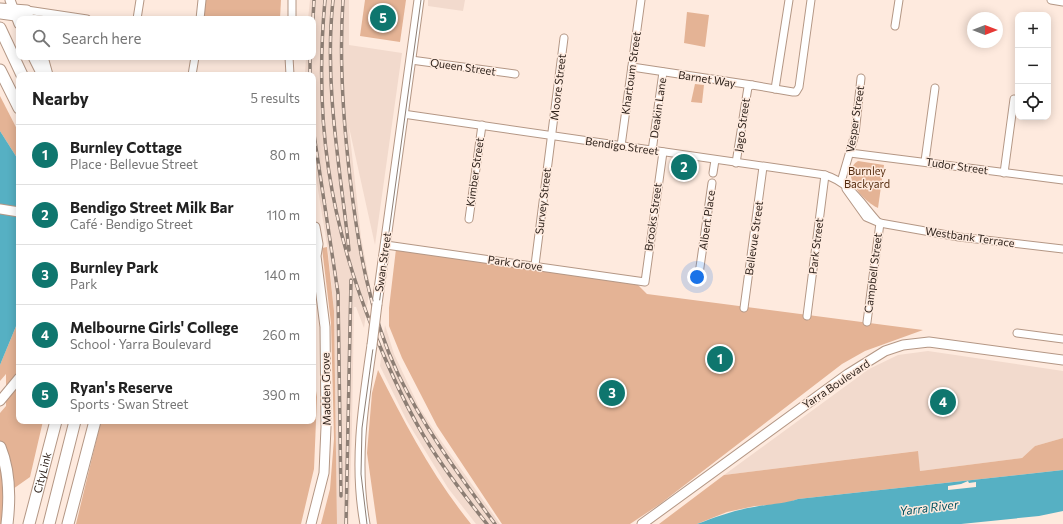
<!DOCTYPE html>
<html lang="en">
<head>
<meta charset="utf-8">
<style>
	body { margin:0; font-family:Commissioner,sans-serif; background:#f6f6f6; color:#222 }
	.controls { position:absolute; right:12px; top:12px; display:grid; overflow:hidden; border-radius:8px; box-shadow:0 2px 10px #0003 }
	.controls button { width:36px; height:36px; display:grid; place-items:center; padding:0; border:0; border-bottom:1px solid #e0e0e0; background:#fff; color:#222; font:20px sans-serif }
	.compass { position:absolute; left:967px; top:12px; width:36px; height:36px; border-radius:50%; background:#fff; box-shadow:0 2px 10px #0003; rotate:90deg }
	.you { position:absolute; left:697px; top:277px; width:14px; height:14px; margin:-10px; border:3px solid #fff; border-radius:50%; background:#1a73e8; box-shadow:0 0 0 6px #1a73e833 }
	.badge { display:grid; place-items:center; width:26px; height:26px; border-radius:50%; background:#0f766e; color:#fff; font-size:13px; font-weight:700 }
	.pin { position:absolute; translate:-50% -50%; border:2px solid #fff; box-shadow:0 1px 4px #0006 }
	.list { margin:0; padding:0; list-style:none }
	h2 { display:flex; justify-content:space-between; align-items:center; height:52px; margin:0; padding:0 16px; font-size:17px }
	h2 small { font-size:13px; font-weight:400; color:#767676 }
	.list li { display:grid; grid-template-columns:26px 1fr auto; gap:12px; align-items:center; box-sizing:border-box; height:60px; padding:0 16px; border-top:1px solid #e0e0e0 }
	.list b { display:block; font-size:15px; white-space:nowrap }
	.list p { margin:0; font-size:13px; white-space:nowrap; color:#767676 }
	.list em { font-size:13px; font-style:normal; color:#767676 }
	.icon { flex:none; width:22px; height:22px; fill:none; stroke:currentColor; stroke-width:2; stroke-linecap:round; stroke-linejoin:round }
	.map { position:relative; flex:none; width:1063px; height:524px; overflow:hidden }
	.search { position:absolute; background:#fff; box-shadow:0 2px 10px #0003; left:16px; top:16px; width:300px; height:44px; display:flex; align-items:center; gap:10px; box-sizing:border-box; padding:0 14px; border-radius:8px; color:#767676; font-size:15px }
	.panel { position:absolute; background:#fff; box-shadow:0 2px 10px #0003; left:16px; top:72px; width:300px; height:352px; border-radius:8px }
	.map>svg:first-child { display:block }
	.built { fill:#f2dacd }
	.green { fill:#e4b395 }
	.water { fill:#56b0c3 }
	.pier { fill:#feeade }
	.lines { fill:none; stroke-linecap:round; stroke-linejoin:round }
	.minor-casing { stroke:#b49785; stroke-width:9 }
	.major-casing { stroke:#b49785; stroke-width:11 }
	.highway-casing { stroke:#b49785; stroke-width:13 }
	.minor { stroke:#fff; stroke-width:7 }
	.major { stroke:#fff; stroke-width:9 }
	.highway { stroke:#fff; stroke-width:11 }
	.tram { stroke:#8d7e74; stroke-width:1 }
	.rail-casing { stroke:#8d7e74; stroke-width:3.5 }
	.rail { stroke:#feeade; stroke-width:2; stroke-dasharray:6; stroke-linecap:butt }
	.major-bridge-casing { stroke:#b49785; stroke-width:11; stroke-linecap:butt }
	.major-bridge { stroke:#fff; stroke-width:9 }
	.labels { text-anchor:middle; stroke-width:3; stroke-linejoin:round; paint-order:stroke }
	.street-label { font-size:11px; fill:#2f231c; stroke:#feeade }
	.park-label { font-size:11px; fill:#552c0f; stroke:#feeade }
	.water-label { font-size:12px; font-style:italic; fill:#005260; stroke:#feeade }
</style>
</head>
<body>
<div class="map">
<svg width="1063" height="524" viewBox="0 0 1063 524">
	<rect width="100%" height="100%" fill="#feeade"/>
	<g class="built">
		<path d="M310,0H349V45L402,53L375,245L349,127L361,237L370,285L364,328L356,307H354L352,426L349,524H337L334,311L328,251L313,159V75H305L306,57H313V19H308Z"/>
		<path d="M428,0H465L463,11L428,6Z"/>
		<path d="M385,325L394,354L419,407L439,438L500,524H476L448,488L407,421L380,366Z"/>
		<path d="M928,351L1063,371V438L1035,446L1022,458L920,471L917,451L724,475L869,369L898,355Z"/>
	</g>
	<g class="green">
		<path d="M206,0H281L280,19H203Z"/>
		<path d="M365,0H406L400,42L360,36Z"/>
		<path d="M687,12L709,15L705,47L684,43Z"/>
		<path d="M695,84L704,85L702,103L691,102Z"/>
		<path d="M0,96L19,133V161L0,131Z"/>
		<path d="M858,161L884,165L878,208C864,202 838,174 858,161Z"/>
		<path d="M327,247L334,311L337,524H321L330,489L334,439L331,323L322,248Z"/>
		<path d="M396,249L638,285L647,294L923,330L865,351L842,364L660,504L630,524H502L437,426L402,358L389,326V308Z"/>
		<path d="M19,319V421H43L30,477L13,489L4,524H0V413L6,406V374L0,381V365Z"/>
		<path d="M378,370C405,424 433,477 471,524H377L367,453L372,393Z"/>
		<path d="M313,388L316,391L317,397L314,469L301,524H76L101,421H313Z"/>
		<path d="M1063,438V470L798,499L784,504L755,506L727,512L697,524H659L724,475L918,451L920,471L1022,458L1035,446Z"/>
	</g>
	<g class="water">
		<path d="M0,131L19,161V319L0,365Z"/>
		<path d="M1063,470V511L1039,516L961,524H697C716,517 734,510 754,507C769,504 783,504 798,499Z"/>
	</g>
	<path class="pier" d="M968,481L969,483L976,482V487L948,490V486L961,484Z"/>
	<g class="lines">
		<defs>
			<g id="minor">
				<path d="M1051,0L1063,2"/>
				<path d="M27,10L87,19"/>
				<path d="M30,18L40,19"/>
				<path d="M137,19L140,0"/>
				<path d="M200,19L202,0"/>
				<path d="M292,19V0"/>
				<path d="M895,26L899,0"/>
				<path d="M289,57L290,75"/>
				<path d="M411,60L515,74"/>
				<path d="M632,67L752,85"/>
				<path d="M192,75L195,57"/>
				<path d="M775,89L789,0"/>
				<path d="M403,114L825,175C849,182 861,203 877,221"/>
				<path d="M621,146L641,0"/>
				<path d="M652,151L663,72"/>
				<path d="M850,153L1063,180"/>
				<path d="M925,161L935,88"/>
				<path d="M736,163L748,87L752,85L793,92H796L799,87L811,0"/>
				<path d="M713,173L715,160"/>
				<path d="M1004,173L1014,99"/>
				<path d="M841,182L855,134L861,78"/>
				<path d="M846,189L866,217L880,223L959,237L1063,249"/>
				<path d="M469,219L482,125"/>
				<path d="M386,245L645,282L663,152"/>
				<path d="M535,265L564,38"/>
				<path d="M698,281L712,183"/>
				<path d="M744,308L763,167"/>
				<path d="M807,316L825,175"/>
				<path d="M867,322L880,223"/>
				<path d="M1017,333L1063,339"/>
			</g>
			<g id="major">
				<path d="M10,0L19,24"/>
				<path d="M0,8L27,10"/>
				<path d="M0,14L30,18"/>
				<path d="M33,57L42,75"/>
				<path d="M43,57L48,75"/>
				<path d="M0,209L19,212"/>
				<path d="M377,304L419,0"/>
				<path d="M0,401L19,378"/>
				<path d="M311,524L324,473L326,427L325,327L316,256L318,244L315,227"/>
				<path d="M365,524C354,464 363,406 372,345"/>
				<path d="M642,524L848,374L885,351L903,345L929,342L1063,360"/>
			</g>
			<g id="highway">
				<path d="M0,28L22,75"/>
				<path d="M0,70L19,108"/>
				<path d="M0,447C10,471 10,499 7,524"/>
				<path id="s1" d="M29,524L56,421"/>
				<path d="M49,524L75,421"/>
				<path d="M68,524L95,421"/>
			</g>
		</defs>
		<use href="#minor" class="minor-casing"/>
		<use href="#major" class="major-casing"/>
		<use href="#highway" class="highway-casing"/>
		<use href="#minor" class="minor"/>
		<use href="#major" class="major"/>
		<use href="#highway" class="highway"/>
		<path class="tram" d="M367,524L361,474L362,428L421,0"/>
		<defs>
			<g id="rail">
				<path d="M325,0C314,119 329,221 374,332C390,371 407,410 430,446C447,473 467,499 487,524"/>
				<path d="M333,0C324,85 340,167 349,250"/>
				<path d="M343,0C339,60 343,119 350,178C358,246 369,312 398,374C424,428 460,476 495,524"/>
				<path d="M313,19L314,0"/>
				<path d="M310,75V57"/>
				<path d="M313,128L338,293L341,496"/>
				<path d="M346,524L351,280"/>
			</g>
		</defs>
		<use href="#rail" class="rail-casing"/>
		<use href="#rail" class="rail"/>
		<defs>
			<path id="major-bridge" d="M372,345L377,304"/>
		</defs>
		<use href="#major-bridge" class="major-bridge-casing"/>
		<use href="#major-bridge" class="major-bridge"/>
	</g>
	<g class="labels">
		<g class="street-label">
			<text transform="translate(463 67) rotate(8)" y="4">Queen Street</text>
			<text transform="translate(631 73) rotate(-82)" y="4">Khartoum Street</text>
			<text transform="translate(707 79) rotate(9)" y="4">Barnet Way</text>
			<text transform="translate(558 87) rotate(-83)" y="4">Moore Street</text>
			<text transform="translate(658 108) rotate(-82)" y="4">Deakin Lane</text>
			<text transform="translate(855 119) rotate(-81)" y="4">Vesper Street</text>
			<text transform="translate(742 125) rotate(-82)" y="4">Jago Street</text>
			<text transform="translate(622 146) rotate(8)" y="4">Bendigo Street</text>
			<text transform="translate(957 166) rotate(8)" y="4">Tudor Street</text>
			<text transform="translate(475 172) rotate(-82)" y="4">Kimber Street</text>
			<text transform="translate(543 201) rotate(-83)" y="4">Survey Street</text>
			<text transform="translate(653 217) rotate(-82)" y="4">Brooks Street</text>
			<text transform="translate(707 220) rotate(-82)" y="4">Albert Place</text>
			<text transform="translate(970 237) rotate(8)" y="4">Westbank Terrace</text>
			<text transform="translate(754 238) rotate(-82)" y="4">Bellevue Street</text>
			<text transform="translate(816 246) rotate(-83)" y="4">Park Street</text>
			<text transform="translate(383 262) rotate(-82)" y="4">Swan Street</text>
			<text transform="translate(515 263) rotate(8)" y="4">Park Grove</text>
			<text transform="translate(873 273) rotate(-83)" y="4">Campbell Street</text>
			<text transform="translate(836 384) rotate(-34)" y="4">Yarra Boulevard</text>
			<text transform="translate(326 389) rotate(-91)" y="4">Madden Grove</text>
			<text dy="4" stroke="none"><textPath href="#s1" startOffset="53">CityLink</textPath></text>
		</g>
		<g class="park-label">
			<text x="867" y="175">Burnley<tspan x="867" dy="13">Backyard</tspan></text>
		</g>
		<g class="water-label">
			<text transform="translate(929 508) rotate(-7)" y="4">Yarra River</text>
		</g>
	</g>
</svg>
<div class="controls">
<button>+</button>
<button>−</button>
<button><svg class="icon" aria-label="locate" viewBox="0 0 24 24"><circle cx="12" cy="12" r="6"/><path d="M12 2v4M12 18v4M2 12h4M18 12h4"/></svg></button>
</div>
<svg class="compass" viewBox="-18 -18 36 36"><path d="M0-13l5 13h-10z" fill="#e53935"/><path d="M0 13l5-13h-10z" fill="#767676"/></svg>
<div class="you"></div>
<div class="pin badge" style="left:720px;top:359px">1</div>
<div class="pin badge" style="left:684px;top:167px">2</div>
<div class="pin badge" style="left:612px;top:393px">3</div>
<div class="pin badge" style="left:943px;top:402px">4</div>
<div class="pin badge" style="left:383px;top:18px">5</div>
<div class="search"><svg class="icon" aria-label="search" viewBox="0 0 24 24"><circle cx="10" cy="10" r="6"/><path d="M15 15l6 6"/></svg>Search here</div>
<section class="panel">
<h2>Nearby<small>5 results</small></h2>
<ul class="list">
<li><span class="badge">1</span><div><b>Burnley Cottage</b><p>Place · Bellevue Street</p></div><em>80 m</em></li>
<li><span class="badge">2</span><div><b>Bendigo Street Milk Bar</b><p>Café · Bendigo Street</p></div><em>110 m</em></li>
<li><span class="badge">3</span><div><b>Burnley Park</b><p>Park</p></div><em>140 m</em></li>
<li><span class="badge">4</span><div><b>Melbourne Girls' College</b><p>School · Yarra Boulevard</p></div><em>260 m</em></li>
<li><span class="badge">5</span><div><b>Ryan's Reserve</b><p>Sports · Swan Street</p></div><em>390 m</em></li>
</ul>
</section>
</div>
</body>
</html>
